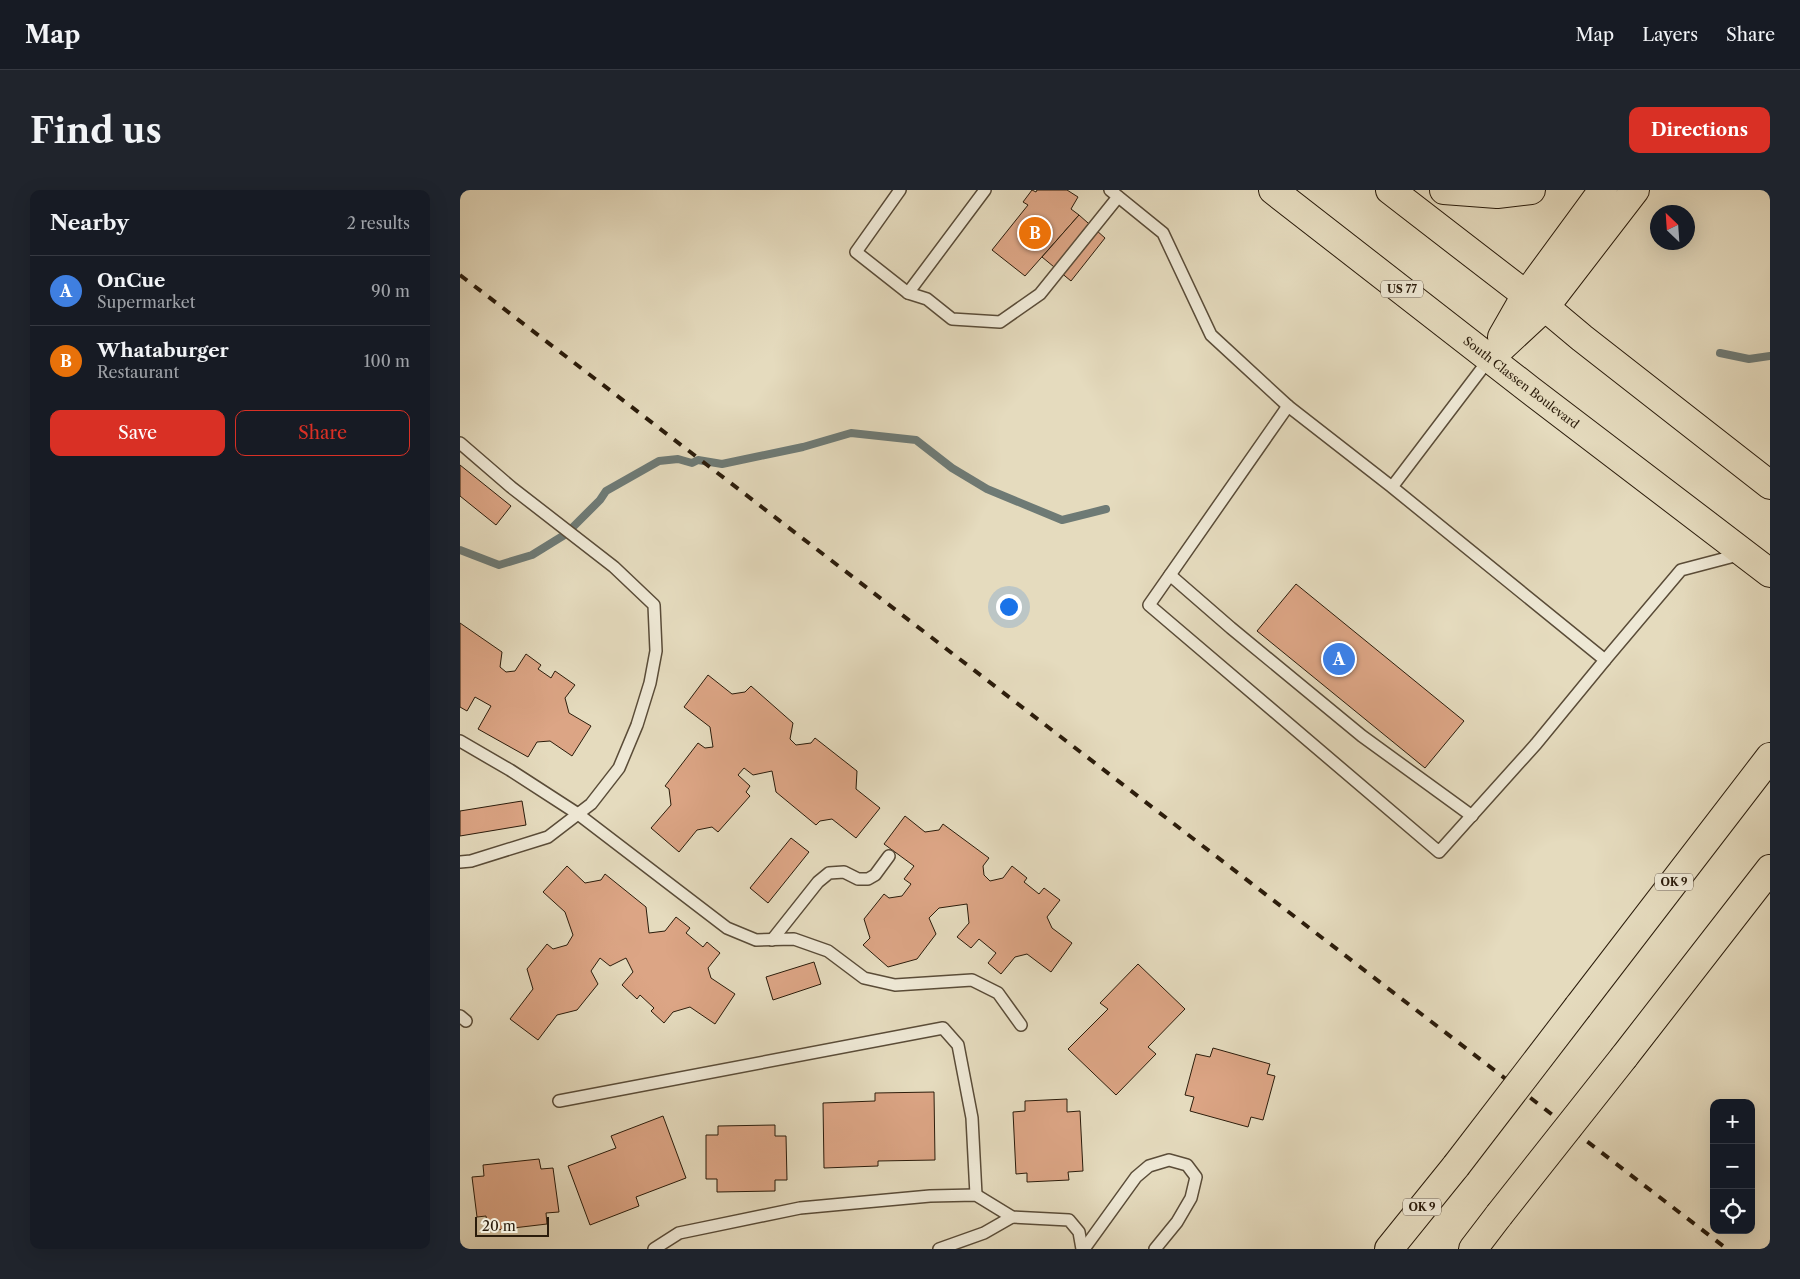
<!DOCTYPE html>
<html lang="en">
<head>
<meta charset="utf-8">
<style>
	body { margin:0; font-family:"Libre Caslon Text",serif; background:#20242c; color:#f1f3f6 }
	.controls { position:absolute; right:15px; bottom:15px; display:grid; overflow:hidden; border-radius:10px; box-shadow:0 5px 20px #0002 }
	.controls button { width:45px; height:45px; display:grid; place-items:center; padding:0; border:0; border-bottom:1px solid #363941; background:#171b24; color:#f1f3f6; font:25px sans-serif }
	.compass { position:absolute; left:1190px; top:15px; width:45px; height:45px; border-radius:50%; background:#171b24; box-shadow:0 5px 20px #0002; rotate:335deg }
	.scale { position:absolute; left:15px; bottom:12px; width:74px; box-sizing:border-box; padding-left:5px; border:2px solid #2b1c0b; border-top:0; font-size:14px; line-height:18px; white-space:nowrap; color:#2b1c0b; -webkit-text-stroke:4px #eee8d5; paint-order:stroke }
	.you { position:absolute; left:548px; top:416px; width:18px; height:18px; margin:-12px; border:4px solid #fff; border-radius:50%; background:#1a73e8; box-shadow:0 0 0 8px #1a73e833 }
	.badge { display:grid; place-items:center; width:32px; height:32px; border-radius:50%; background:#d93025; color:#fff; font-size:16px; font-weight:700 }
	.pin { position:absolute; translate:-50% -50%; border:2px solid #fff; box-shadow:0 1px 5px #0006 }
	.list { margin:0; padding:0; list-style:none }
	h2 { display:flex; justify-content:space-between; align-items:center; height:65px; margin:0; padding:0 20px; font-size:21px }
	h2 small { font-size:16px; font-weight:400; color:#9ea1a6 }
	.list li { display:grid; grid-template-columns:32px 1fr auto; gap:15px; align-items:center; box-sizing:border-box; height:70px; padding:0 20px; border-top:1px solid #363941 }
	.list b { display:block; font-size:19px; white-space:nowrap }
	.list p { margin:0; font-size:16px; white-space:nowrap; color:#9ea1a6 }
	.list em { font-size:16px; font-style:normal; color:#9ea1a6 }
	.actions { display:flex; gap:10px; padding:15px 20px }
	.actions a { flex:1; padding:11px 0; border:1px solid #d93025; border-radius:10px; text-align:center; font-size:18px; color:#d93025 }
	.actions .main { background:#d93025; color:#fff }
	.icon { flex:none; width:28px; height:28px; fill:none; stroke:currentColor; stroke-width:2; stroke-linecap:round; stroke-linejoin:round }
	.map { position:relative; flex:none; width:1310px; height:1059px; overflow:hidden; border-radius:10px }
	header { display:flex; align-items:center; gap:30px; box-sizing:border-box; height:70px; padding:0 25px; background:#171b24; border-bottom:1px solid #363941 }
	header strong { font-size:24px }
	nav { display:flex; gap:28px; margin-inline-start:auto; font-size:18px }
	.intro { display:flex; align-items:center; justify-content:space-between; box-sizing:border-box; height:120px; padding:0 30px }
	h1 { margin:0; font-size:35px }
	.button { padding:12px 22px; border-radius:10px; background:#d93025; color:#fff; font-size:18px; font-weight:700 }
	main { display:flex; gap:30px; padding:0 30px }
	aside { flex:1; background:#171b24; border-radius:10px; box-shadow:0 5px 20px #0002 }
	.map>svg:first-child { display:block }
	.lines { fill:none; stroke-linecap:round; stroke-linejoin:round }
	.stream { stroke:#6e7a75; stroke-width:8 }
	.building { fill:#dca585; stroke:#2b1c0b }
	.service-casing { stroke:#5a4c38; stroke-width:14 }
	.primary-casing { stroke:#2b1c0b; stroke-width:30 }
	.trunk-casing { stroke:#2b1c0b; stroke-width:30 }
	.service { stroke:#eee8d5; stroke-width:11 }
	.primary { stroke:#e5dbbe; stroke-width:28 }
	.trunk { stroke:#e5dbbe; stroke-width:28 }
	.rail { stroke:#2b1c0b; stroke-width:4; stroke-dasharray:9 9; stroke-linecap:butt }
	.trunk-bridge-casing { stroke:#2b1c0b; stroke-width:30; stroke-linecap:butt }
	.trunk-bridge { stroke:#e5dbbe; stroke-width:28 }
	.labels { text-anchor:middle; stroke-width:4; stroke-linejoin:round; paint-order:stroke }
	.shield { fill:#eee8d5; stroke:#665948; stroke-width:1 }
	.shield-label { font-size:11px; font-weight:bold; fill:#2b1c0b }
	.street-label { font-size:12px; fill:#2b1c0b; stroke:#eee8d5 }
</style>
</head>
<body>
<header>
<strong>Map</strong>
<nav><a>Map</a><a>Layers</a><a>Share</a></nav>
</header>
<div class="intro"><h1>Find us</h1><a class="button">Directions</a></div>
<main>
<aside>
<h2>Nearby<small>2 results</small></h2>
<ul class="list">
<li><span class="badge" style="background:#3f7fe0">A</span><div><b>OnCue</b><p>Supermarket</p></div><em>90 m</em></li>
<li><span class="badge" style="background:#e8710a">B</span><div><b>Whataburger</b><p>Restaurant</p></div><em>100 m</em></li>
</ul>
<div class="actions"><a class="main">Save</a><a>Share</a></div>
</aside>
<div class="map">
<svg width="1310" height="1059" viewBox="0 0 1310 1059">
	<rect width="100%" height="100%" fill="#e5dbbe"/>
	<filter id="stains"><feTurbulence type="fractalNoise" baseFrequency=".004" numOctaves="4"/><feColorMatrix values="0 0 0 0 .2 0 0 0 0 .09 0 0 0 0 .02 0 0 0 .5 -.17"/></filter>
	<radialGradient id="worn" r=".72"><stop offset=".6" stop-color="#630" stop-opacity="0"/><stop offset="1" stop-color="#630" stop-opacity=".3"/></radialGradient>
	<g class="lines">
		<g class="stream">
			<path d="M1260,163L1289,169L1310,166"/>
			<path d="M0,360L39,375L72,365L106,344L140,310L146,301L199,271L218,269L232,273L238,270L262,274L343,257L391,243L456,250L492,278L527,299L602,330L646,319"/>
		</g>
	</g>
	<g class="building">
		<path d="M572,0L576,2L577,0H607L618,7L611,19L619,25L565,86L532,60L568,15L563,12Z"/>
		<path d="M619,25L645,48L611,91L582,67Z"/>
		<path d="M0,275L51,316L36,335L0,306Z"/>
		<path d="M836,394L1004,531L965,578L797,441Z"/>
		<path d="M0,433L42,462L40,477L46,482L55,481L66,464L81,475L78,479L91,488L95,481L115,495L105,508L109,523L131,536L112,566L90,551L77,552L68,567L18,539L31,516L15,507L7,521L0,517Z"/>
		<path d="M248,485L272,504L285,502L291,496L333,533L330,549L336,555L351,553L355,548L397,581L396,599L420,618L396,648L372,629L360,631L356,635L316,602L312,581L293,585L284,578L278,585L290,596L286,602L290,606L258,642L252,637L237,640L219,662L191,638L211,615L209,599L205,596L238,553L245,558L253,557L250,537L224,517Z"/>
		<path d="M62,611L66,635L0,646V621Z"/>
		<path d="M445,626L465,642L479,640L483,634L529,668L523,676L524,685L530,691L543,688L552,676L567,688L564,692L579,704L584,698L600,710L587,727L592,738L612,753L591,782L567,764L555,767L541,784L528,773L536,763L519,749L511,758L497,747L509,733L507,714L479,718L469,728L476,744L457,769L428,777L403,755L410,748L404,729L424,704L429,708L442,706L451,694L444,689L454,676L424,654Z"/>
		<path d="M331,648L349,662L308,713L290,698Z"/>
		<path d="M107,676L125,693L141,690L145,684L186,717L189,743L205,741L216,727L230,738L226,743L243,757L247,752L260,763L248,778L251,788L275,804L255,834L230,817L213,822L204,833L191,821L194,818L180,805L177,809L162,795L173,782L166,768L150,776L140,768L131,781L138,794L117,820L97,825L78,850L50,829L73,799L67,779L87,754L93,759L107,755L113,745L105,722L83,702Z"/>
		<path d="M354,772L361,794L313,810L306,787Z"/>
		<path d="M678,774L725,819L688,857L696,864L656,905L608,859L648,819L640,813Z"/>
		<path d="M753,858L810,874L807,884L815,886L803,930L791,927L788,937L730,921L734,907L725,905L736,864L750,867Z"/>
		<path d="M474,902L475,970L418,971V976L364,978L363,913L415,911V903Z"/>
		<path d="M607,909V922L620,921L623,981L608,982L609,990L567,992V983L556,984L553,922L565,921V911Z"/>
		<path d="M203,926L226,988L176,1007L179,1016L130,1035L108,976L156,958L151,946Z"/>
		<path d="M315,935V946H326L327,990H315V1001L257,1002V989H246V945H258V936Z"/>
		<path d="M79,969L81,979L93,978L99,1022L86,1023L87,1034L28,1041L26,1026L17,1027L12,987L24,986L23,975Z"/>
	</g>
	<g class="lines">
		<defs>
			<g id="service">
				<path d="M440,0L396,62L448,103L467,109L492,129L540,132L580,104L658,7"/>
				<path d="M650,0L703,43L751,145L828,216"/>
				<path d="M448,103L525,0"/>
				<path d="M0,253L51,297L154,377L194,415L196,461L190,493L177,535L159,578L131,614L88,647L11,671L0,672"/>
				<path d="M932,297L1145,470L1076,554L979,662L689,415L828,216L932,297L1030,168"/>
				<path d="M710,385L771,438L902,546L1012,626"/>
				<path d="M1145,470L1221,380L1282,364"/>
				<path d="M0,551L50,580L118,624L267,738L296,750L334,749L368,761L404,788L435,795L512,790L538,803L561,835"/>
				<path d="M312,750L358,692L369,683L384,682L398,689H408L415,685L429,666"/>
				<path d="M0,826L6,831"/>
				<path d="M99,911L483,838L498,855L512,928L516,1005"/>
				<path d="M194,1059L219,1043L340,1018L470,1006L516,1005L552,1027L609,1030L619,1042L622,1059"/>
				<path d="M479,1059L524,1043L552,1027"/>
				<path d="M624,1059L676,987L689,976L709,970L727,975L736,987L731,1008L717,1032L695,1059"/>
			</g>
			<g id="primary">
				<path id="s1" d="M813,0L1070,200L1310,383"/>
				<path d="M930,0L1066,105L1085,117L1122,148L1310,295"/>
			</g>
			<g id="trunk">
				<path d="M984,0L1037,4L1071,0"/>
				<path d="M1042,147L1066,105L1143,0"/>
				<path d="M1030,168L1085,117L1175,0"/>
				<path d="M1118,817L1310,567"/>
				<path d="M1164,867L1310,679"/>
				<path d="M929,1059L996,976"/>
				<path d="M1013,1059L1039,1025"/>
			</g>
		</defs>
		<use href="#service" class="service-casing"/>
		<use href="#primary" class="primary-casing"/>
		<use href="#trunk" class="trunk-casing"/>
		<use href="#service" class="service"/>
		<use href="#primary" class="primary"/>
		<use href="#trunk" class="trunk"/>
		<path class="rail" d="M0,85L1267,1059"/>
		<defs>
			<g id="trunk-bridge">
				<path d="M996,976L1118,817"/>
				<path d="M1039,1025L1164,867"/>
			</g>
		</defs>
		<use href="#trunk-bridge" class="trunk-bridge-casing"/>
		<use href="#trunk-bridge" class="trunk-bridge"/>
	</g>
	<g class="labels">
		<g class="shield">
			<rect x="921" y="90.5" width="42" height="17" rx="4"/>
			<rect x="1195" y="683.5" width="38" height="17" rx="4"/>
			<rect x="943" y="1008.5" width="38" height="17" rx="4"/>
		</g>
		<g class="shield-label">
			<text x="942" y="103">US 77</text>
			<text x="1214" y="696">OK 9</text>
			<text x="962" y="1021">OK 9</text>
		</g>
		<g class="street-label">
			<text dy="4" stroke="none"><textPath href="#s1" startOffset="314">South Classen Boulevard</textPath></text>
		</g>
	</g>
	<rect width="100%" height="100%" filter="url(#stains)"/>
	<rect width="100%" height="100%" fill="url(#worn)"/>
</svg>
<div class="controls">
<button>+</button>
<button>−</button>
<button><svg class="icon" aria-label="locate" viewBox="0 0 24 24"><circle cx="12" cy="12" r="6"/><path d="M12 2v4M12 18v4M2 12h4M18 12h4"/></svg></button>
</div>
<svg class="compass" viewBox="-18 -18 36 36"><path d="M0-13l5 13h-10z" fill="#e53935"/><path d="M0 13l5-13h-10z" fill="#9ea1a6"/></svg>
<div class="scale">20 m</div>
<div class="you"></div>
<div class="pin badge" style="left:879px;top:469px;background:#3f7fe0">A</div>
<div class="pin badge" style="left:575px;top:43px;background:#e8710a">B</div>
</div>
</main>
</body>
</html>
